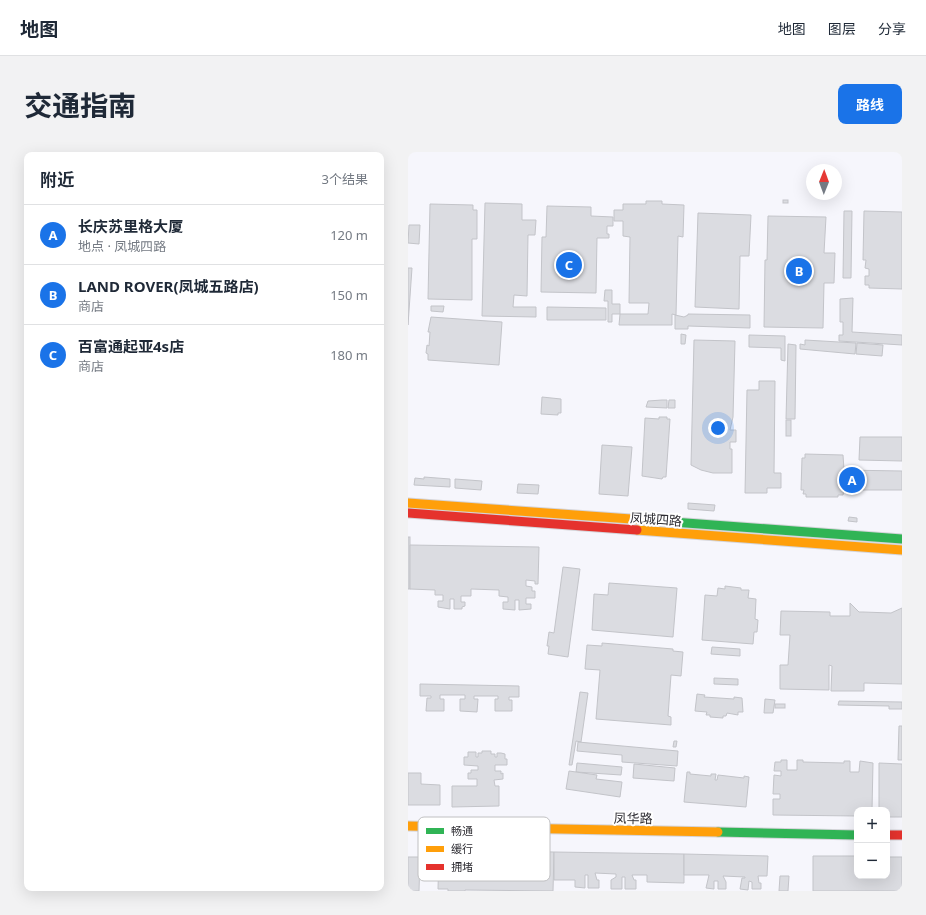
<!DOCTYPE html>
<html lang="zh">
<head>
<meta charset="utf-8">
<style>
	body { margin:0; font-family:"Noto Sans","Noto Sans SC",sans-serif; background:#f2f2f3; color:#1f2937 }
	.controls { position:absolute; right:12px; bottom:12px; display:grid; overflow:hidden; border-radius:8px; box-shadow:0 4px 16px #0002 }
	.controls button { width:36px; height:36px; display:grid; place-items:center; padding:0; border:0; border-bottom:1px solid #e0e1e3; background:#fff; color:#1f2937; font:20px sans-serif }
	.compass { position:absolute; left:398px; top:12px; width:36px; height:36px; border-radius:50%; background:#fff; box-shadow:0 4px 16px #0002; rotate:1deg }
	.you { position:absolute; left:310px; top:276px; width:14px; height:14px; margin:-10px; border:3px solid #fff; border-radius:50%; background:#1a73e8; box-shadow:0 0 0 6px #1a73e833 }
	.badge { display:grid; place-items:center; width:26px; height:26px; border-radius:50%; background:#1a73e8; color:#fff; font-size:13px; font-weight:700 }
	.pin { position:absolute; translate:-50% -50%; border:2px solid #fff; box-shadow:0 1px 4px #0006 }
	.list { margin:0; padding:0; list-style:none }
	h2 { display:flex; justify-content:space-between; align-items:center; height:52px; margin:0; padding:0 16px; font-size:17px }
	h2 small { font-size:13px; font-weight:400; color:#747a83 }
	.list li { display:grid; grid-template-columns:26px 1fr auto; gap:12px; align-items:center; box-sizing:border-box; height:60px; padding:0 16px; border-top:1px solid #e0e1e3 }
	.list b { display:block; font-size:15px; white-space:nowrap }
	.list p { margin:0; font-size:13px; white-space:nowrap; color:#747a83 }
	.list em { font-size:13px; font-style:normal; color:#747a83 }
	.map { position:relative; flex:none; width:494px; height:739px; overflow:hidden; border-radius:8px }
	header { display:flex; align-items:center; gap:24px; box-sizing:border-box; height:56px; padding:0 20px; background:#fff; border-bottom:1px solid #e0e1e3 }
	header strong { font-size:19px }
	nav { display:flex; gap:22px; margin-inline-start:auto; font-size:14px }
	.intro { display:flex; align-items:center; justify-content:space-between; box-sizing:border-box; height:96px; padding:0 24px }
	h1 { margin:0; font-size:28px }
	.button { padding:10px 18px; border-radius:8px; background:#1a73e8; color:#fff; font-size:14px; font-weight:700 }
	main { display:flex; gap:24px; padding:0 24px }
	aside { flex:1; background:#fff; border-radius:8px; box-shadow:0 4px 16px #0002 }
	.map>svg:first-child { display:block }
	.building { fill:#dbdce1; stroke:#c3c4c9 }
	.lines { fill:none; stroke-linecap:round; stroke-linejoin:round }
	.fast-casing { stroke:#d4d4d9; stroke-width:11 }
	.slow-casing { stroke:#d4d4d9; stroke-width:11 }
	.jam-casing { stroke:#d4d4d9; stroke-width:11 }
	.fast { stroke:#30b455; stroke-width:9 }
	.slow { stroke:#ff9f0a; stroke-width:9 }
	.jam { stroke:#e5322d; stroke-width:9 }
	.labels { text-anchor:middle; stroke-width:4; stroke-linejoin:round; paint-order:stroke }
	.street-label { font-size:13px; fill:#2e2d33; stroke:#fff }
	.key { fill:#fff; stroke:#c0c0c2; stroke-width:1 }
	.key-label { font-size:11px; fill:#2e2d33 }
</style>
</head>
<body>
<header>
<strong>地图</strong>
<nav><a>地图</a><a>图层</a><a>分享</a></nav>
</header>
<div class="intro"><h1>交通指南</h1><a class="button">路线</a></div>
<main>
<aside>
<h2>附近<small>3个结果</small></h2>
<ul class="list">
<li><span class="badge">A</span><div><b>长庆苏里格大厦</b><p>地点 · 凤城四路</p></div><em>120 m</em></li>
<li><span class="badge">B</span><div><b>LAND ROVER(凤城五路店)</b><p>商店</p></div><em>150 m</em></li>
<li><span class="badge">C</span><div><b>百富通起亚4s店</b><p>商店</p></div><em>180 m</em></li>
</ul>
</aside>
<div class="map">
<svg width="494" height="739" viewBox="0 0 494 739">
	<rect width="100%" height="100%" fill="#f6f6fc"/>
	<g class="building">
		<rect x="375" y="48" width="5" height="3"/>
		<path d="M238,49H254V52L276,53L275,85L270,84L268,163L264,162V173H211L212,162H204V170H200V149H196L197,138H204V152H212V162H240L241,151H221L222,85L215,84V69H206V58H215V52H238Z"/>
		<path d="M77,51L114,52V68H128L127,83H120L119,144L106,143L105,155H128V165L74,164Z"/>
		<path d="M22,52L65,53V58H69V87H64V148L20,147Z"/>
		<path d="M139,54L183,55V64L205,65V74H199V82H201V86H189L188,141L133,140L134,85H138Z"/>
		<path d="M436,59H444L443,126H435Z"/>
		<path d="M456,59L494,60V137L461,136V133H457V124H461V117L457,116L458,108H455Z"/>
		<path d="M290,61L343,63L341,104H332L331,157L287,155Z"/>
		<path d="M360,64L418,65L416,101H427L426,131H416L415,176L356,175L357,108H359Z"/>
		<path d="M1,73H12L11,92L0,91Z"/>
		<path d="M0,116H4L0,173Z"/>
		<path d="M445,146L444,180L494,183V193L431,189V183H435V170H432V147Z"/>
		<path d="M23,154H36L35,160L23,159Z"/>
		<path d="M139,155L198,156V168H139Z"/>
		<path d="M280,162L342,163V176L280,174V177H267V163L276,165L280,163Z"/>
		<path d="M23,165L94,170L91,213L20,208V202L18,201L19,193L21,194L22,180H20Z"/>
		<path d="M273,182L278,183L277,192H273Z"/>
		<path d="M341,183L377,184V209L373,208V196L341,195Z"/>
		<path d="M286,188L327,189L325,265L322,278H328V290H322V297H324V321H305L293,318L283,313Z"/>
		<path d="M397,188L448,191L447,202L392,197V192L397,193Z"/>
		<path d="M449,191L475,193L474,204L448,202Z"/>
		<path d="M380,192L388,193L387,267H378Z"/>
		<path d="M351,229H367L366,321H373V336H359V341H337L339,238H351Z"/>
		<path d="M134,245L153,247V261H150V263L133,262Z"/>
		<path d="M254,248H259V256L238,255L240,249Z"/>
		<path d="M261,248H267V256H260Z"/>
		<path d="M251,265H259V267H262L258,325H255L254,327L234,324L237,266L251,267Z"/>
		<rect x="378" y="268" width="5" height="16"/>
		<path d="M452,285H494V309L451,308Z"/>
		<path d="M194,293L224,295L220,344L191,342Z"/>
		<path d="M397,302L435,303L436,318L494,319V338H436L435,343H430V345H398V342H395L396,338H393L394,306H397Z"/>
		<path d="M16,325L42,327V335L6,333L7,326L16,327Z"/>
		<path d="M47,327L74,329L73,338L47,336Z"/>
		<path d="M110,332L131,333L130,342L109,341Z"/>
		<path d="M280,351L307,353L306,359L280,357Z"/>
		<path d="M441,365L449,366V370L440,369Z"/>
		<rect x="0" y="385" width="2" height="52"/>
		<path d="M2,393L131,395L130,432H127V429L118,428V434L124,435V439H127V446H118V452H123V457L111,458V448H107V458L95,457V450H100V445L91,444V438L63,437V444H53V450H57V454L54,455V457H46V447H42V457L30,455V449H35V443H27V438L2,437Z"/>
		<path d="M155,415L172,417L160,505L140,502L141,494H139L141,480L146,481Z"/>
		<path d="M201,431L269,436L265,485L184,478L186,442L200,443Z"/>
		<path d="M317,434L333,436V438H341L340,446L348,447L347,467L350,468L349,480H346L345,492L294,488L297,443L309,444L310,436L317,437Z"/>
		<path d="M442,451L451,460H455L483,461L494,456V532L456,531V539H423L424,514L421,513V538L372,537V513H380L382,483H372L373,459L422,460V464H442Z"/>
		<path d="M194,491L265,497V499L275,500L273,524L263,523L260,564L263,565V573L188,567L192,518L177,517L179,493L194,494Z"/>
		<path d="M304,495L332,497V504L303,502Z"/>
		<path d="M306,526L330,527V533L306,532Z"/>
		<path d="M12,532L111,534V545H101V548H104V559H87V547H90V544H66V547H70L69,560L52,559V547H57V543H32V547H36V559H18L19,546H23V544H12Z"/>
		<path d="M172,540L180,541L173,590L168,589L164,613H161Z"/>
		<path d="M289,542L297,543L296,545L326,547V545L334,546L335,560H330V563L319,561L318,564H315V566L302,565V563H298L299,560L287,559Z"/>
		<path d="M357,547L367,548L365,561H356Z"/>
		<path d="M431,549L494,550V557H481V554L430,553Z"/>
		<rect x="367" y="552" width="10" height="4"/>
		<path d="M491,574H494V608H490Z"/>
		<path d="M266,589H269L268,595H265Z"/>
		<path d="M170,590L270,599L269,614L214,610V603L169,599Z"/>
		<path d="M74,599H83V602H87V605H89V601H93L97,602V607H99V613H87V619H93V622L95,621V627L86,628L87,634H91V654L44,655V634H69V627H60V621H63V618H70V614L56,613V605H60V600H68V605H70V601H74Z"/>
		<path d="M373,608H379V618H389V608H395V610L436,611V609H442V620H451L452,609L465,611L464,658H449V664L365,663V647H372V642H365L366,623L373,624V619H366L367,610H373Z"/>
		<path d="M169,611L214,615L213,623L168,620Z"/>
		<path d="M471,611L494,612V665H479V658H471Z"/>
		<path d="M226,612L267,616L266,629L225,626Z"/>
		<path d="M161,619L189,623L188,627L214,630L212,645L158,637Z"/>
		<path d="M279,620H282V622L303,624V622H308L307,628H309L310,623L336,626V624L341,625L338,655L276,650Z"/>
		<path d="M0,621H13V632L32,633V653H0Z"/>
		<path d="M31,698L146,700L145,739L57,738V739H40V737H30Z"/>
		<path d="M146,700L276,702V731L239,730V723H224L226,728H228V737H217V725H214V737H203V728L208,725V722L187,721L189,728H191V736H180V723H177V736L167,735V728H146Z"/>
		<path d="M276,702L360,704L359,724H350L351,731H353V737H344V730L341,729L340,738L332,737L334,726H337V725L315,724L318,730V737H310V729H306V737L298,736L301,723H276Z"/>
		<path d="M405,704H449V724H479V705H494V739H405Z"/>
		<path d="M0,705H12L11,739H0Z"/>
		<path d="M372,724H381L380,739H371Z"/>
	</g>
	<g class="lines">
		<defs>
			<g id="fast">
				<path d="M251,369L494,387"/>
				<path d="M310,680L449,683"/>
			</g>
			<g id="slow">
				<path d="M0,351L251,369"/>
				<path d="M229,378L494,398"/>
				<path d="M0,674L310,680"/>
			</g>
			<g id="jam">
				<path d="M0,361L229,378"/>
				<path d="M479,683H494"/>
			</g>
		</defs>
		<use href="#fast" class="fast-casing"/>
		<use href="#slow" class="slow-casing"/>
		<use href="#jam" class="jam-casing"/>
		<use href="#fast" class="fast"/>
		<use href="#slow" class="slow"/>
		<use href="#jam" class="jam"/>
	</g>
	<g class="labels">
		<g class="street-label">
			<text transform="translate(248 367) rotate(4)" y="5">凤城四路</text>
			<text transform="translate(225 666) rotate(1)" y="5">凤华路</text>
		</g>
	</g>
	<rect x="10" y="665" width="132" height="64" rx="6" class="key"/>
	<rect x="18" y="676" width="18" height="6" fill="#30b455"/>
	<rect x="18" y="694" width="18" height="6" fill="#ff9f0a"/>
	<rect x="18" y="712" width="18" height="6" fill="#e5322d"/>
	<g class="key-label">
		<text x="43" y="683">畅通</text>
		<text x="43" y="701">缓行</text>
		<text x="43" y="719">拥堵</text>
	</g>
</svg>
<div class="controls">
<button>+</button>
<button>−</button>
</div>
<svg class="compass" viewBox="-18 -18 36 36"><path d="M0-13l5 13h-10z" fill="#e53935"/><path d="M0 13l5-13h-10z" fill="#747a83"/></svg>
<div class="you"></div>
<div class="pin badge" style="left:444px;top:328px">A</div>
<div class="pin badge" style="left:391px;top:119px">B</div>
<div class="pin badge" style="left:161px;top:113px">C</div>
</div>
</main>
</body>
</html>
